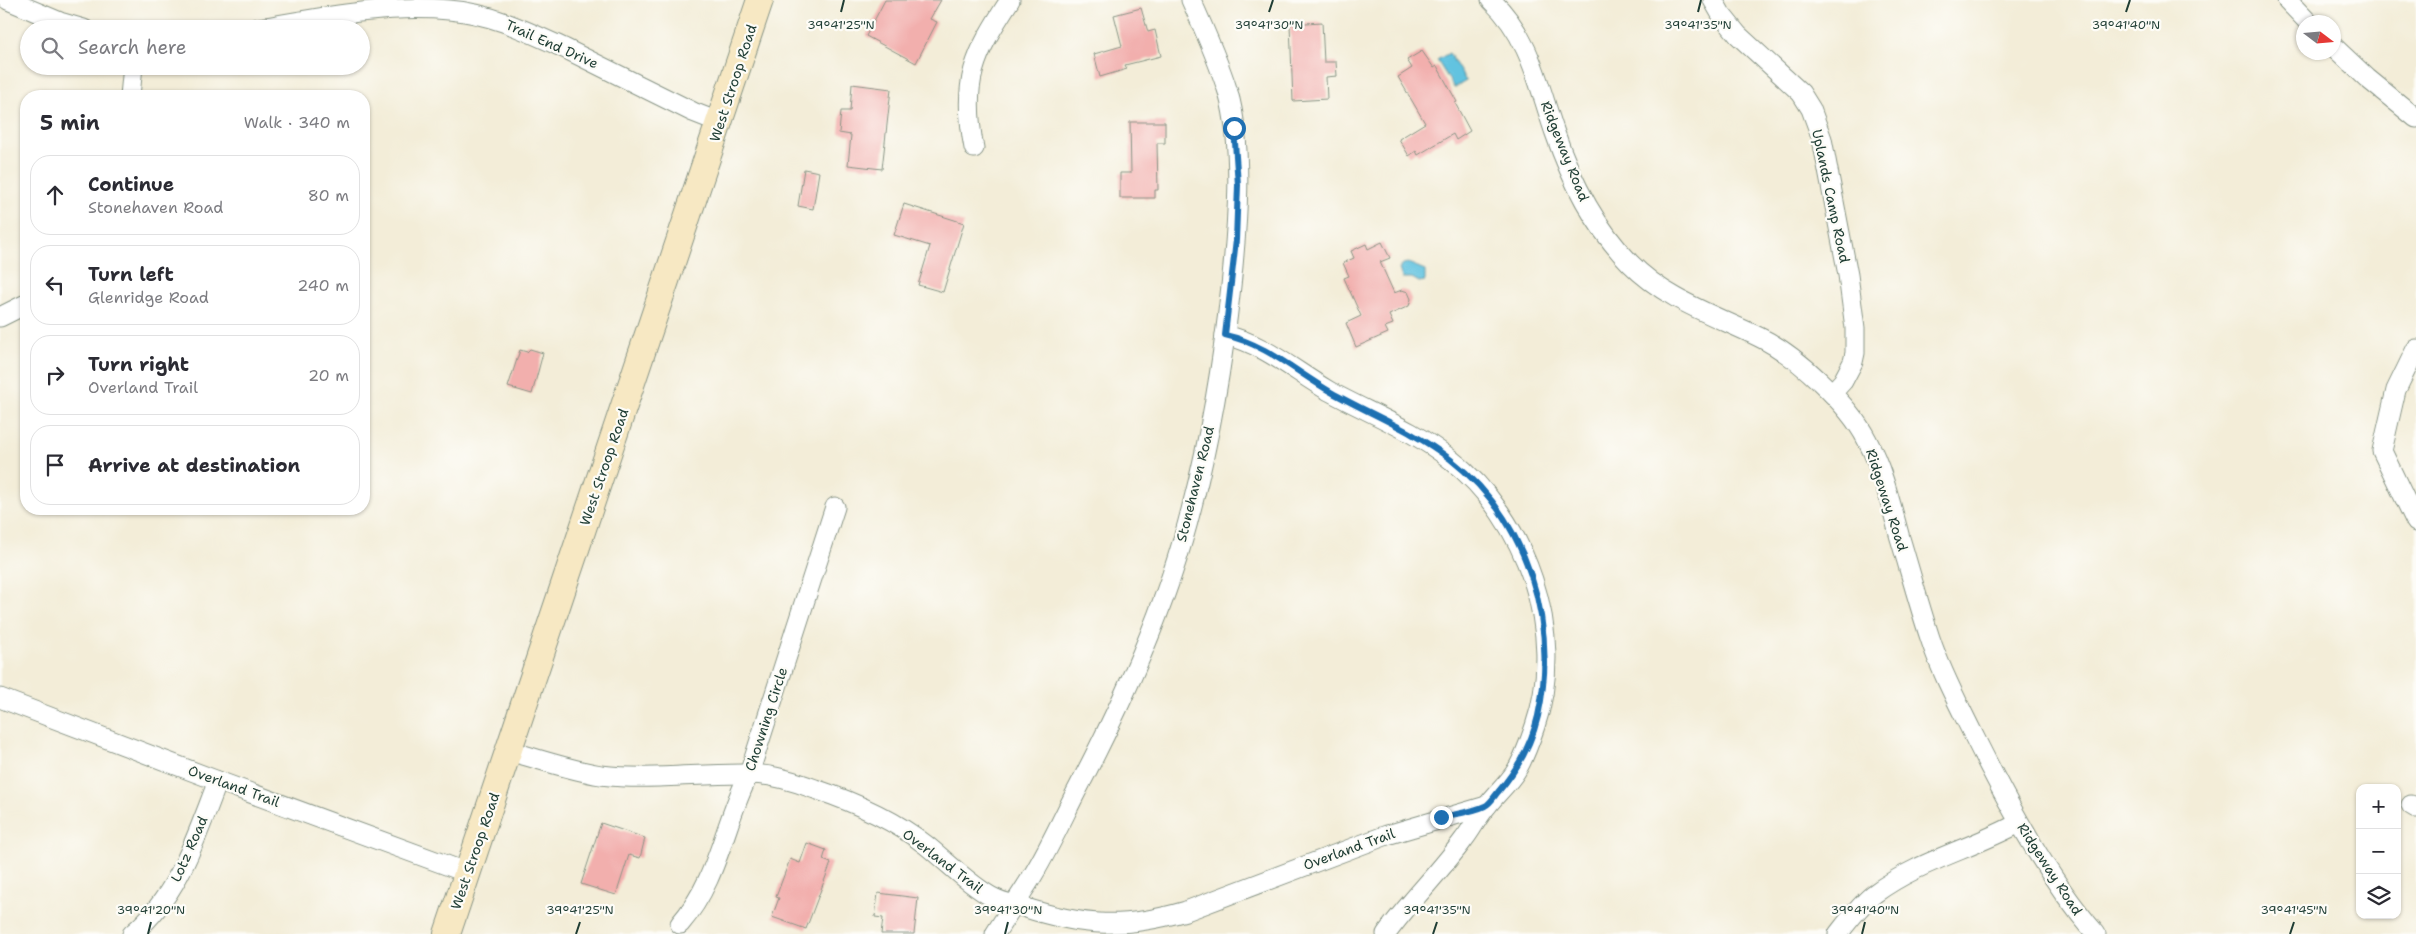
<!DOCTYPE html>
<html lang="en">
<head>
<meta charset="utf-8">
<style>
	body { margin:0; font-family:"Shantell Sans",sans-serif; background:#f2f2f3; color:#2b2b33 }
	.controls { position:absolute; right:15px; bottom:15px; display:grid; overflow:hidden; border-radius:10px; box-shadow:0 1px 4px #0004 }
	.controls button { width:45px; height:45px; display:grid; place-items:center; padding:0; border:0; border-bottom:1px solid #e1e1e2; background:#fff; color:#2b2b33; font:25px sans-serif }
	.compass { position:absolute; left:2296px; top:15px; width:45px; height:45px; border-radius:50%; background:#fff; box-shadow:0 1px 4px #0004; rotate:106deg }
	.stop { position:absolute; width:15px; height:15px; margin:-11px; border:4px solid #1f6fb2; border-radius:50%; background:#fff }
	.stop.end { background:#1f6fb2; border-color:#fff; box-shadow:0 1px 5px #0008 }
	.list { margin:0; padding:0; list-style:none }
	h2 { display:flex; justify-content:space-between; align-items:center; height:65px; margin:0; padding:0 20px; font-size:21px }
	h2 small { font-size:16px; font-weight:400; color:#7c7c81 }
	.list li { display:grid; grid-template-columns:32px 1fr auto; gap:15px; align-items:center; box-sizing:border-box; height:80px; margin:0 10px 10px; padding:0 10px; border:1px solid #e1e1e2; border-radius:20px }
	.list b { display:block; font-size:19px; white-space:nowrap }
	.list p { margin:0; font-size:16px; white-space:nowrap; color:#7c7c81 }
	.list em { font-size:16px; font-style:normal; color:#7c7c81 }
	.icon { flex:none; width:28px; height:28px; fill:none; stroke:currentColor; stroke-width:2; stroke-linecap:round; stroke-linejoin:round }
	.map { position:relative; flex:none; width:2416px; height:934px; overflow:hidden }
	.search { position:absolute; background:#fff; box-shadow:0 1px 4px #0004; left:20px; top:20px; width:350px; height:55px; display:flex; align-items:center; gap:12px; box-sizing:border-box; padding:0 18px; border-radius:28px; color:#7c7c81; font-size:19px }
	.panel { position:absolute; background:#fff; box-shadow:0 1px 4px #0004; left:20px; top:90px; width:350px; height:425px; border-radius:20px }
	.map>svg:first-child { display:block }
	.water { fill:#62c3e0; stroke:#40808a }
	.building { fill:#f2afad }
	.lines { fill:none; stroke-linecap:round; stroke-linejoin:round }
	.minor-casing { stroke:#899586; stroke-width:21 }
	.secondary-casing { stroke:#899586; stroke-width:28 }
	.minor { stroke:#fff; stroke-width:19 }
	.secondary { stroke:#f7e8c3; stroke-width:26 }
	.route { stroke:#1f6fb2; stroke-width:6 }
	.ticks { fill:none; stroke:#1f3d34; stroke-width:2 }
	.labels { text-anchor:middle; stroke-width:4.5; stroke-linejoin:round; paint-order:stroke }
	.street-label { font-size:14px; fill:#1f3d34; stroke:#fdfcf7 }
	.ticks-label { font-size:12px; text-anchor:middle; fill:#1f3d34; stroke:#fdfcf7; stroke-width:4.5; stroke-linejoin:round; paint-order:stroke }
</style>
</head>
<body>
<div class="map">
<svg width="2416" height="934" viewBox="0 0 2416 934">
	<rect width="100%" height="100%" fill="#fdfcf7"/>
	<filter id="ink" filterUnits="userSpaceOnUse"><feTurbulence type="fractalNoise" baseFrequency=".02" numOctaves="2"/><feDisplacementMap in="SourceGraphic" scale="10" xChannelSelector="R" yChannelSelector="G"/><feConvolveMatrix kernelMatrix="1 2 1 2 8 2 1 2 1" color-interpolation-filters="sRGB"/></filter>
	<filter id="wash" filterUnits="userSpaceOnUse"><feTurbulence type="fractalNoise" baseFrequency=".0096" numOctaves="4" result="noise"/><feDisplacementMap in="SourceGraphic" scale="20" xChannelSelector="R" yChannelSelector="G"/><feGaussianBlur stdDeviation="1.12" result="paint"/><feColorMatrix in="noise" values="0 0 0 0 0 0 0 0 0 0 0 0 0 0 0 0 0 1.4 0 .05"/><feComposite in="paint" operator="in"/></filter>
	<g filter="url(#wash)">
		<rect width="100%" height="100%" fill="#f3edd8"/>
		<g class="water">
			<path d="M1449,53L1466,81L1454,88L1437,60Z"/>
			<path d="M1408,263L1425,270V281L1419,282L1412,278H1402L1399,269L1403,264Z"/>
		</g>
		<g id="blocks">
			<g class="building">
				<path d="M885,0H941L930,19L937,22L916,63L866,36Z"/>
				<path d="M1141,8L1148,32L1155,30L1161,56L1125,65L1127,69L1100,77L1094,54L1122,46L1114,15Z"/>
				<path d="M1322,22L1324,62H1336L1337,76L1326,77L1327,99L1293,101L1290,24Z"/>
				<path d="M1422,51L1434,68L1437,66L1457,102L1455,103L1470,131L1456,140L1453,134L1418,155L1416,151L1409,156L1399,139L1425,123L1398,77L1412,68L1407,60Z"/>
				<path d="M852,84L891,89L882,169L848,165L851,135L839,133L841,111H850Z"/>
				<path d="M1130,122H1165V143H1157L1158,190H1155V198H1120V173H1131Z"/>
				<path d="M804,169L819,172L813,209L798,206Z"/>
				<path d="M904,204L964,223L943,292L918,285L930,246L894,235Z"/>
				<path d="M1382,242L1390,258L1380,262L1394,293L1402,290L1408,292L1411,299L1409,306L1389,315L1393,324L1385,327L1388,333L1356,347L1346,323L1361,316L1344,278L1349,276L1343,263L1354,258L1351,251L1366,244L1368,249Z"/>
				<path d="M530,349L543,353L532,394L508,387L520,350L527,352Z"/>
				<path d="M601,823L645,838L640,858L629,855L616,895L581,884Z"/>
				<path d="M807,843L826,850L823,860L831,863L806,929L772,917L779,898L776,897L790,859L800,863Z"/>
				<path d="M878,893L918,898L914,934H881L883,918L875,917Z"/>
			</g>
		</g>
	</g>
	<g filter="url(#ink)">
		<use href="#blocks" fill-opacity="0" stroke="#899586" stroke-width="1"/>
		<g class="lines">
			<defs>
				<g id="minor">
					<path d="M8,0L60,22L84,29"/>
					<path d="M1491,0C1530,37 1538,84 1555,133C1571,180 1595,227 1630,263C1666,300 1714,315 1759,337C1795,354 1849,404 1867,440C1883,470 1891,505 1900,538C1910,571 1919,605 1930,638C1941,672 1959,705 1975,738C2009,806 2046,876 2096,934"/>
					<path d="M1713,0L1721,14L1738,35L1801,93L1811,109L1822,139L1848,275L1855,328V353L1853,362L1843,381L1832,393"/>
					<path d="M2287,0L2308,22"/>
					<path d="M254,29C319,18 384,4 449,10C490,13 527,31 564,48C607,69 650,91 693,112L721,123"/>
					<path d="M2334,47L2367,78L2416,118"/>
					<path d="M130,96L133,66"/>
					<path d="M974,148C961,82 974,55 1010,0"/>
					<path d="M0,317L26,304"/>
					<path d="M1225,335C1265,344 1294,371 1329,391C1369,413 1414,430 1450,459C1526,518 1567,633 1535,726C1530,741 1524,758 1516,771C1508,784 1496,794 1487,806C1478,816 1472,829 1464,839C1440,872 1410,901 1386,934"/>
					<path d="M2416,349L2396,390L2382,451L2416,522"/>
					<path d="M0,698L218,781L468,873"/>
					<path d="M509,751C539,759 570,770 601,775C649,781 700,773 748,774C770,774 794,781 815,789C854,802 893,819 926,845C945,860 973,888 994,898C1003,903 1014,904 1023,907C1084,927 1124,929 1186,911L1387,835L1486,806"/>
					<path d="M2411,805L2416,808"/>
					<path d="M680,924C719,879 723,825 749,774L835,507"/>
					<path d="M132,934C179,895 196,837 218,781"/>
					<path d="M995,934C1007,914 1021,895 1033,875C1048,850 1061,822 1074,796C1122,704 1167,607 1192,506C1211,434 1223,360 1231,286C1237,229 1244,148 1228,92C1218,60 1205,31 1191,0"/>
					<path d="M1838,934C1849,920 1860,905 1874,894C1918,861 1972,849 2019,823"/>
				</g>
				<path id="secondary" d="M447,934L760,0"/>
			</defs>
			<use href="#minor" class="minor-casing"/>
			<use href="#secondary" class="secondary-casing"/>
			<use href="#minor" class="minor"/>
			<use href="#secondary" class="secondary"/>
		</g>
	</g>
	<g class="lines" filter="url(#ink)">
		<path class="route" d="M1234,128L1238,185L1236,240L1225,335C1266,344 1296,372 1331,392C1370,414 1414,431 1450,459C1527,519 1559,622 1538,716C1531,746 1517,770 1498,792C1494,797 1490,804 1485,806C1473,812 1455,814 1441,817"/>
	</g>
	<path class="ticks" d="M841,12L844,0M1269,12L1273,0M1698,12L1701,0M2126,12L2130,0M148,934L151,922M576,934L580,922M1005,934L1008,922M1433,934L1437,922M1862,934L1865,922M2290,934L2294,922"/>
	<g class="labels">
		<g class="street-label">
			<text transform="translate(552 44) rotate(24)" y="5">Trail End Drive</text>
			<text transform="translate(733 83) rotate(-72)" y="5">West Stroop Road</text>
			<text transform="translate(1565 151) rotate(68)" y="5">Ridgeway Road</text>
			<text transform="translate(1831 196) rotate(78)" y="5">Uplands Camp Road</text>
			<text transform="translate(604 467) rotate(-71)" y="5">West Stroop Road</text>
			<text transform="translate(1195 484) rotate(-76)" y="5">Stonehaven Road</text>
			<text transform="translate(1887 500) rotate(72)" y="5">Ridgeway Road</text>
			<text transform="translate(766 719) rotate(-72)" y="5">Chowning Circle</text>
			<text transform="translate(234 786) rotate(20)" y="5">Overland Trail</text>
			<text transform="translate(189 849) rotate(-66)" y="5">Lotz Road</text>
			<text transform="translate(1349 849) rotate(-20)" y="5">Overland Trail</text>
			<text transform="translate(475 851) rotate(-71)" y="5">West Stroop Road</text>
			<text transform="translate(943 861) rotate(37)" y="5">Overland Trail</text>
			<text transform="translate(2050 869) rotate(57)" y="5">Ridgeway Road</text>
		</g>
	</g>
	<g class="ticks-label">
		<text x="841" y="29">39°41'25"N</text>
		<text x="1269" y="29">39°41'30"N</text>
		<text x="1698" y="29">39°41'35"N</text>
		<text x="2126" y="29">39°41'40"N</text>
		<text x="151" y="914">39°41'20"N</text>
		<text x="580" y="914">39°41'25"N</text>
		<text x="1008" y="914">39°41'30"N</text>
		<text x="1437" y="914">39°41'35"N</text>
		<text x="1865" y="914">39°41'40"N</text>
		<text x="2294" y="914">39°41'45"N</text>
	</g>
</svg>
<div class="controls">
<button>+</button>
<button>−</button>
<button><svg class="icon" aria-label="layers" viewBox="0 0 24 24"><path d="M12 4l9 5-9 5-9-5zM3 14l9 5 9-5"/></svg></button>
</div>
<svg class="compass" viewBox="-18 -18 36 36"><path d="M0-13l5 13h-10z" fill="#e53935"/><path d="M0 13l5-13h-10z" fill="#7c7c81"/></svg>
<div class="stop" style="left:1234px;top:128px"></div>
<div class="stop end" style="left:1441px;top:817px"></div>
<div class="search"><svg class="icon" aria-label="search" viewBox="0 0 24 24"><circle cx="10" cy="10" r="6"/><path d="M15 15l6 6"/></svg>Search here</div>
<section class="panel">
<h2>5 min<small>Walk · 340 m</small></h2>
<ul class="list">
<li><svg class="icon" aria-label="ahead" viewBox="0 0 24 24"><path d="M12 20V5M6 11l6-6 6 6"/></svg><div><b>Continue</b><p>Stonehaven Road</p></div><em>80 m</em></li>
<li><svg class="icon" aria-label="left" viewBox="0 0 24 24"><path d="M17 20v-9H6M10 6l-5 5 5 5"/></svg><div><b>Turn left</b><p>Glenridge Road</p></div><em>240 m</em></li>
<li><svg class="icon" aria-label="right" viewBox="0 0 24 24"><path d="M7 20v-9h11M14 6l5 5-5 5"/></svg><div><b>Turn right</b><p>Overland Trail</p></div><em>20 m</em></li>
<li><svg class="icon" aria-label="arrive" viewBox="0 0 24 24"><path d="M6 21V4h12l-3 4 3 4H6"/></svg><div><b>Arrive at destination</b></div></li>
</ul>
</section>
</div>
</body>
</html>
